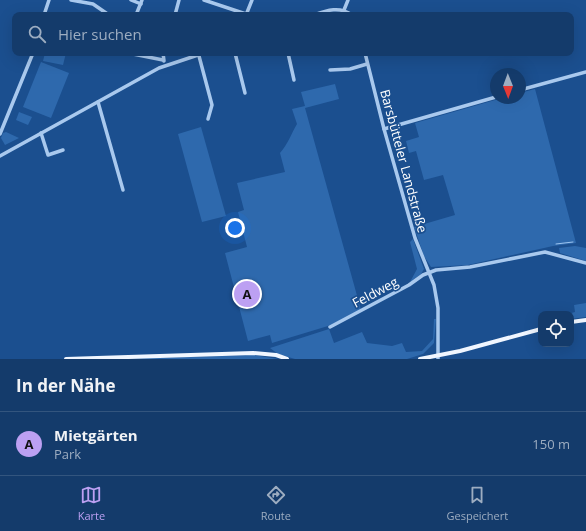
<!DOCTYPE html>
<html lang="de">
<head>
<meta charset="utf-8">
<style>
	body { margin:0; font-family:"Open Sans",sans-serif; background:#214673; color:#f1f3f6 }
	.controls { position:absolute; right:12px; bottom:12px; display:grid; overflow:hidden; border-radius:8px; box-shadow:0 4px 16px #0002 }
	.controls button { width:36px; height:36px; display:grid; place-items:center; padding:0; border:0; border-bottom:1px solid #33557e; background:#143b6b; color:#f1f3f6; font:20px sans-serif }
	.compass { position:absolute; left:490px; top:68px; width:36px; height:36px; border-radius:50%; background:#143b6b; box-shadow:0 4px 16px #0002; rotate:179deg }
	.you { position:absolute; left:235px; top:228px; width:14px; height:14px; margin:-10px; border:3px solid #fff; border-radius:50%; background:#1a73e8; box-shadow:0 0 0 6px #1a73e833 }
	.badge { display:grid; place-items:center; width:26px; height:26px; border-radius:50%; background:#bca0f2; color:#111; font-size:13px; font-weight:700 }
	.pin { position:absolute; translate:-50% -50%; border:2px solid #fff; box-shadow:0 1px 4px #0006 }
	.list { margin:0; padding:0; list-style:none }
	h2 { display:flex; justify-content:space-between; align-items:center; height:52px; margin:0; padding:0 16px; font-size:17px }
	h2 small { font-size:13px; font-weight:400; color:#9dadc1 }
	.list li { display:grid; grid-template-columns:26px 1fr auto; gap:12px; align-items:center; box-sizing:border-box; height:64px; padding:0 16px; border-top:1px solid #33557e }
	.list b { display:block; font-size:15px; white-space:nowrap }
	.list p { margin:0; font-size:13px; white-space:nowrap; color:#9dadc1 }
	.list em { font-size:13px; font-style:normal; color:#9dadc1 }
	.icon { flex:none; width:22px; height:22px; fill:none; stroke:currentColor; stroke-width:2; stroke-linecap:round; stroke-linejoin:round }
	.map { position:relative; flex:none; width:586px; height:359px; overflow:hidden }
	.search { position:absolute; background:#143b6b; box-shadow:0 4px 16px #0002; left:12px; right:12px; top:12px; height:44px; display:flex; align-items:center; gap:10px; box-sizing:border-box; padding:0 14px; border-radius:8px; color:#9dadc1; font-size:15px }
	.sheet { height:116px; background:#143b6b }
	nav { display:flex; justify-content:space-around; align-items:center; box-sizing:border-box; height:56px; border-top:1px solid #33557e; background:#143b6b; font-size:11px; color:#9dadc1 }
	nav a { display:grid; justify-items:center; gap:2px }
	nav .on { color:#bca0f2 }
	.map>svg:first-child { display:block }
	.green { fill:#2e69ad }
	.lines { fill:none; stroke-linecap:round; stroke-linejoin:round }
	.stream { stroke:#9cc4f0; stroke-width:1 }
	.minor { stroke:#a9c9ee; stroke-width:3.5 }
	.major { stroke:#f0f6ff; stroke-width:4 }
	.labels { text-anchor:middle; stroke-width:3.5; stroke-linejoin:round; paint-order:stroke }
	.street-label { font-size:13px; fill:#fff; stroke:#1b4f8f }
</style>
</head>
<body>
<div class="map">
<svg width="586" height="359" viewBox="0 0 586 359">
	<rect width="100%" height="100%" fill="#1b4f8f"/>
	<g class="green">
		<path d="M45,53H66L63,65L43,61Z"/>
		<path d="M41,62L69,73L51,118L23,107Z"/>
		<path d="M335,84L339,99L305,108L361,310L328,326L272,343L270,335L248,341L225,253L247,247L238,212L244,210L237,183L285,172L280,153C288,144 291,134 297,124L292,109L305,106L301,92Z"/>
		<path d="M535,89L576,243L553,246L468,265L431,267L424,256L414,227L455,215L443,175L424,180L416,151L409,153L406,141L419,137L415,123L502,98H520V93Z"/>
		<path d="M19,112L32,117L28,125L16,120Z"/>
		<path d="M201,127L226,216L202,222L178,134Z"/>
		<path d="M6,132L19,138L5,145L1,138L3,133Z"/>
		<path d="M413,239L424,269L421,274L410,282L417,269L410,242Z"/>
		<path d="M575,246L586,248V261L560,253L559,248Z"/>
		<path d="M586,303V317L571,319V314H568L575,312L574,305Z"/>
		<path d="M434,319H436L434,343L423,354L407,359H295L278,354L270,348L329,329L334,343L362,332L367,343L392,346L402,343L406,352L422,351L433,339Z"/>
		<path d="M254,355L278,359H115Z"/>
	</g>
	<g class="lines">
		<path class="stream" d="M556,244L573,242"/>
		<g class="minor">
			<path d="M71,0L93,4L109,15"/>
			<path d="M131,0L141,4"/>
			<path d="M204,0L246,14"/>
			<path d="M344,10L348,0"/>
			<path d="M44,15L49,0"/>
			<path d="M136,15L142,0"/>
			<path d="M175,15L179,0"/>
			<path d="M246,15L252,0"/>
			<path d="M314,15C327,10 340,6 352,15"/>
			<path d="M128,53L163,60"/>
			<path d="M163,53L164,61"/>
			<path d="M235,53L245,93"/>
			<path d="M288,53L294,80"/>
			<path d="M365,53L384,129L415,238L434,285L438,308V359"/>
			<path d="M199,56L212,105L208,119"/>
			<path d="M330,70L350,69L367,64"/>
			<path d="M520,90L586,72"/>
			<path d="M98,102L123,190"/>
			<path d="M384,129L496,97"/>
			<path d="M41,133L48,155L63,150"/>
			<path d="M0,134L33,53"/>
			<path d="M0,156L159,68L204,53"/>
			<path d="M330,327L409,285L423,275L436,270L470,267L545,252L586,263"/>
		</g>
		<g class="major">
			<path d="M571,322L586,320"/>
			<path d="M66,359L253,353L276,355L287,359"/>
			<path d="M420,359L460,351L541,329"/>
		</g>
	</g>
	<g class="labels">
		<g class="street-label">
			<text transform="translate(404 161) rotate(75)" y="5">Barsbütteler Landstraße</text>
			<text transform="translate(375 292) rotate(-28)" y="5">Feldweg</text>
		</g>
	</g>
</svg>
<div class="controls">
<button><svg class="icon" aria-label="locate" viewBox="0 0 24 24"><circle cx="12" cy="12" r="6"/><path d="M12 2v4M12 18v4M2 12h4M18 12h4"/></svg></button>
</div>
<svg class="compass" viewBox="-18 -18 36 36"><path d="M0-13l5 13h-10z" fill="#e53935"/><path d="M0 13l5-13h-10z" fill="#9dadc1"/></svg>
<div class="you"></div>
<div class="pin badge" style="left:247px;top:294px">A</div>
<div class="search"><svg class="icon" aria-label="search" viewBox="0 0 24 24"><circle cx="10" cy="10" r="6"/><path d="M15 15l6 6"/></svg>Hier suchen</div>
</div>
<section class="sheet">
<h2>In der Nähe<small></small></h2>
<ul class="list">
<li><span class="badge">A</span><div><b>Mietgärten</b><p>Park</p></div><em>150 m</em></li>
</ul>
</section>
<nav>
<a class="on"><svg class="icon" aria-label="map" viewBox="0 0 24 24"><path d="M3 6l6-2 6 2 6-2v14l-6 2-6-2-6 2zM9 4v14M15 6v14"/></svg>Karte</a>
<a><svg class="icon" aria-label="directions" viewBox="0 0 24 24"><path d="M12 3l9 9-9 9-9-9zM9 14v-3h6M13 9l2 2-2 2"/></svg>Route</a>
<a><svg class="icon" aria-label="saved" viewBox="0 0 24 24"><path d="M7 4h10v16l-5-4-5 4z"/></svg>Gespeichert</a>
</nav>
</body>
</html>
